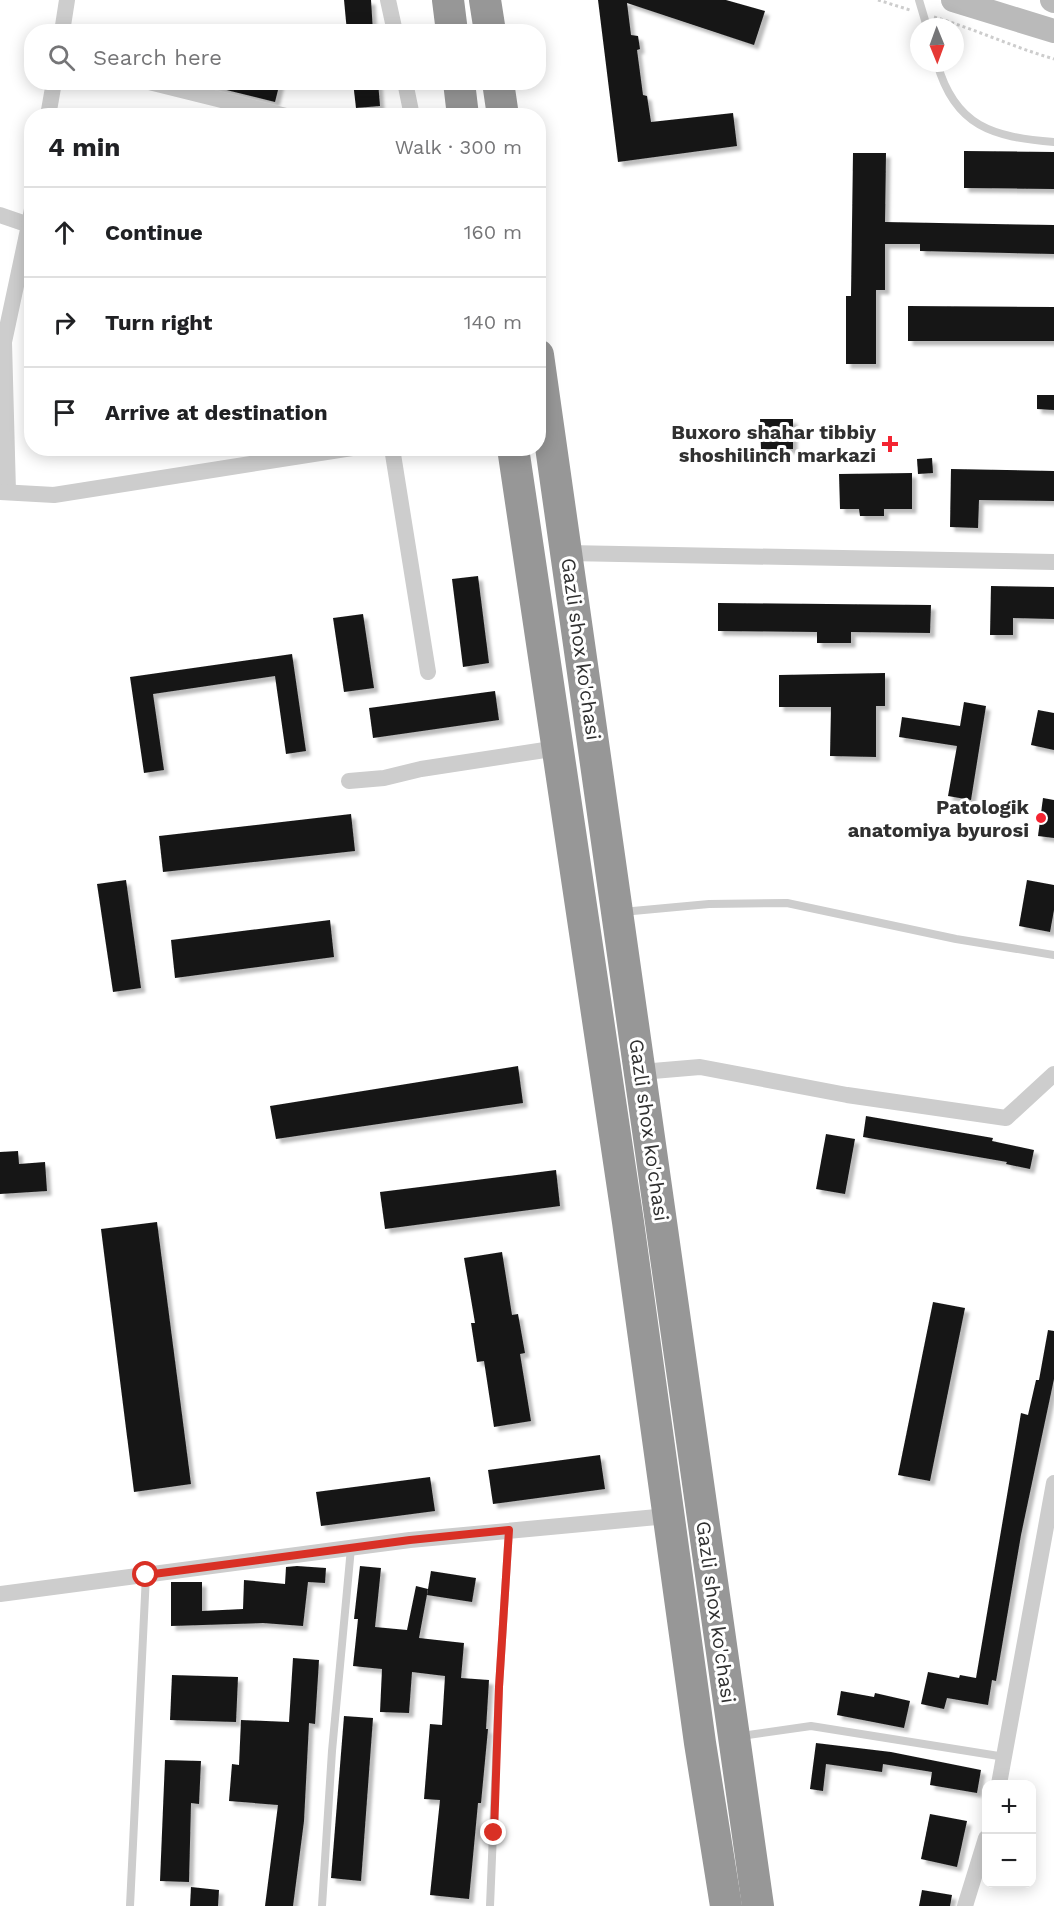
<!DOCTYPE html>
<html lang="en">
<head>
<meta charset="utf-8">
<style>
	body { margin:0; font-family:"Work Sans",sans-serif; background:#f6f6f6; color:#202124 }
	.controls { position:absolute; right:18px; bottom:18px; display:grid; overflow:hidden; border-radius:12px; box-shadow:0 3px 15px #0003 }
	.controls button { width:54px; height:54px; display:grid; place-items:center; padding:0; border:0; border-bottom:2px solid #e0e0e0; background:#fff; color:#202124; font:30px sans-serif }
	.compass { position:absolute; left:910px; top:18px; width:54px; height:54px; border-radius:50%; background:#fff; box-shadow:0 3px 15px #0003; rotate:179deg }
	.stop { position:absolute; width:18px; height:18px; margin:-14px; border:4px solid #d93025; border-radius:50%; background:#fff }
	.stop.end { background:#d93025; border-color:#fff; box-shadow:0 2px 6px #0008 }
	.list { margin:0; padding:0; list-style:none }
	h2 { display:flex; justify-content:space-between; align-items:center; height:78px; margin:0; padding:0 24px; font-size:26px }
	h2 small { font-size:20px; font-weight:400; color:#757577 }
	.list li { display:grid; grid-template-columns:39px 1fr auto; gap:18px; align-items:center; box-sizing:border-box; height:90px; padding:0 24px; border-top:2px solid #e0e0e0 }
	.list b { display:block; font-size:22px; white-space:nowrap }
	.list em { font-size:20px; font-style:normal; color:#757577 }
	.icon { flex:none; width:33px; height:33px; fill:none; stroke:currentColor; stroke-width:2; stroke-linecap:round; stroke-linejoin:round }
	.map { position:relative; flex:none; width:1054px; height:1906px; overflow:hidden }
	.search { position:absolute; background:#fff; box-shadow:0 3px 15px #0003; left:24px; top:24px; width:522px; height:66px; display:flex; align-items:center; gap:15px; box-sizing:border-box; padding:0 21px; border-radius:24px; color:#757577; font-size:22px }
	.panel { position:absolute; background:#fff; box-shadow:0 3px 15px #0003; left:24px; top:108px; width:522px; height:348px; border-radius:24px }
	.map>svg:first-child { display:block }
	.building { fill:#171717; filter:url(#shadow) }
	.lines { fill:none; stroke-linecap:round; stroke-linejoin:round }
	.path { stroke:#cdcdcd; stroke-width:3; stroke-dasharray:3 3; stroke-linecap:butt }
	.lane { stroke:#cdcdcd; stroke-width:8 }
	.street { stroke:#cdcdcd; stroke-width:16 }
	.secondary { stroke:#bababa; stroke-width:24 }
	.highway { stroke:#979797; stroke-width:32 }
	.route { stroke:#d93025; stroke-width:8 }
	.poi-dot { fill:#f42431; stroke:#fff; stroke-width:2 }
	.labels { text-anchor:middle; stroke-width:6; stroke-linejoin:round; paint-order:stroke }
	.poi-label { font-size:20px; font-weight:bold; fill:#303030; stroke:#fff; text-anchor:end }
	.street-label { font-size:20px; fill:#303030; stroke:#fff }
</style>
</head>
<body>
<div class="map">
<svg width="1054" height="1906" viewBox="0 0 1054 1906">
	<defs>
		<filter id="shadow"><feDropShadow dx="4.5" dy="4.5" stdDeviation="1.5" flood-color="#0004"/></filter>
	</defs>
	<rect width="100%" height="100%" fill="#fff"/>
	<g class="building">
		<path d="M344,0H371L373,32H347Z"/>
		<path d="M598,0H726L765,11L754,45L627,3L631,35L638,36L640,49L637,50L643,95L647,96L651,122L733,113L737,146L618,162Z"/>
		<path d="M202,82H280L275,102L202,84Z"/>
		<path d="M353,82H378L380,106L356,108Z"/>
		<path d="M964,151L1054,152V189L964,188Z"/>
		<path d="M853,153H886L885,222L1054,225V254L920,251V244H885V290H876V364H846V296H851Z"/>
		<path d="M908,306L1054,307V341H908Z"/>
		<path d="M1037,395H1054V410L1037,409Z"/>
		<path d="M760,419H793V449H761Z"/>
		<path d="M932,458L933,473L918,474L917,459Z"/>
		<path d="M951,469L1054,471V501L979,500L978,528L950,527Z"/>
		<path d="M912,473V509H884V516H860L859,509H840L839,474Z"/>
		<path d="M478,576L489,663L463,667L452,579Z"/>
		<path d="M991,586L1054,587V619L1013,618V635H990Z"/>
		<path d="M718,603L931,605L930,633L851,632V643H817V632L718,631Z"/>
		<path d="M363,614L374,688L344,692L333,618Z"/>
		<path d="M292,654L306,751L286,754L275,676L153,694L164,770L144,773L130,677Z"/>
		<path d="M885,673V706H876V757L830,756L831,707H779V675Z"/>
		<path d="M495,691L499,720L373,738L369,708Z"/>
		<path d="M964,702L986,706L971,800L948,796L957,746L899,737L902,717L960,726Z"/>
		<path d="M1038,710L1054,713V750L1031,745Z"/>
		<path d="M1043,798L1054,800V838L1038,836Z"/>
		<path d="M351,814L355,851L163,872L159,836Z"/>
		<path d="M126,880L141,988L113,992L97,884Z"/>
		<path d="M1027,880L1054,885V910L1050,932L1019,926Z"/>
		<path d="M330,920L334,957L175,978L171,940Z"/>
		<path d="M518,1066L523,1103L276,1139L270,1106Z"/>
		<path d="M866,1116L993,1138L992,1141L1034,1150L1030,1169L1006,1164L1007,1162L863,1137Z"/>
		<path d="M826,1134L855,1139L845,1194L816,1189Z"/>
		<path d="M18,1151L19,1164L45,1162L47,1191L0,1194V1152Z"/>
		<path d="M556,1170L560,1206L385,1229L380,1192Z"/>
		<path d="M157,1222L191,1484L134,1492L101,1229Z"/>
		<path d="M502,1252L512,1315L518,1314L525,1353L520,1354L531,1421L494,1427L484,1361L477,1362L471,1323H475L464,1258Z"/>
		<path d="M933,1302L965,1308L930,1481L898,1475Z"/>
		<path d="M1048,1330L1054,1331V1379L1021,1535L996,1681L992,1680L988,1705L947,1698L944,1709L921,1704L928,1672L959,1678L960,1675L976,1678L1021,1413L1028,1415L1036,1380H1039Z"/>
		<path d="M600,1455L605,1489L493,1504L488,1470Z"/>
		<path d="M430,1477L435,1511L321,1526L316,1492Z"/>
		<path d="M297,1566L326,1568L325,1583L308,1582L303,1626L263,1623L171,1626V1582H202V1611L243,1609L244,1580L285,1584L286,1567Z"/>
		<path d="M360,1566L381,1568L375,1627L407,1630L416,1586L428,1589L419,1638L464,1643L461,1678L489,1680L486,1729H488L481,1803H478L469,1899L430,1895L440,1800L424,1799L430,1724L442,1725L445,1676L412,1672L409,1713L380,1712L382,1669L353,1666L358,1619H354Z"/>
		<path d="M431,1571L476,1578L472,1602L427,1595Z"/>
		<path d="M293,1658L319,1660L315,1724L309,1723L304,1821L293,1906H265L278,1805L229,1801L232,1764L239,1765L241,1720L289,1722Z"/>
		<path d="M172,1675L238,1677L236,1722L170,1720Z"/>
		<path d="M841,1691L874,1697L875,1693L910,1701L904,1728L837,1715Z"/>
		<path d="M344,1716L373,1718L361,1881L331,1878Z"/>
		<path d="M816,1743L891,1752L981,1770L977,1793L930,1785L932,1772L883,1764L882,1772L826,1764L823,1791L810,1789Z"/>
		<path d="M165,1760L201,1761L199,1804L191,1803L189,1882L160,1881Z"/>
		<path d="M930,1814L967,1821L957,1867L921,1859Z"/>
		<path d="M191,1887L219,1890L218,1906H190Z"/>
		<path d="M922,1890L952,1895L950,1906H919Z"/>
	</g>
	<g class="lines">
		<g class="path">
			<path d="M878,0L910,10"/>
			<path d="M934,17C975,29 1013,47 1054,59"/>
		</g>
		<g class="lane">
			<path d="M919,0L927,27"/>
			<path d="M937,63C955,127 993,137 1054,142"/>
			<path d="M622,912L709,904L787,903L956,939L1054,955"/>
			<path d="M741,1736L811,1726L1005,1757"/>
			<path d="M130,1906L146,1575"/>
			<path d="M322,1906L332,1751L351,1548"/>
			<path d="M490,1906L499,1687L509,1530"/>
		</g>
		<g class="street">
			<path d="M388,0L395,32"/>
			<path d="M62,32L67,0"/>
			<path d="M149,82L286,116"/>
			<path d="M405,82L412,116"/>
			<path d="M48,116L54,82"/>
			<path d="M0,215L29,225L4,342L8,492"/>
			<path d="M29,225L32,209"/>
			<path d="M392,448L428,672"/>
			<path d="M0,492L54,495L352,448"/>
			<path d="M567,553L1054,562"/>
			<path d="M349,781L384,778L421,769L558,748"/>
			<path d="M641,1072L700,1067L847,1095L1006,1118L1054,1074"/>
			<path d="M0,1594L410,1540L668,1516"/>
			<path d="M999,1784L1054,1483"/>
			<path d="M965,1906L986,1838"/>
		</g>
		<g class="secondary">
			<path d="M953,0L1054,31"/>
			<path d="M1052,0L1054,1"/>
		</g>
		<g class="highway">
			<path d="M448,0L452,32"/>
			<path d="M485,0L490,32"/>
			<path d="M459,82L463,116"/>
			<path d="M498,82L503,116"/>
			<path d="M538,355L758,1906"/>
			<path d="M513,448L628,1222L700,1743L726,1906"/>
		</g>
	</g>
	<g class="lines">
		<path class="route" d="M146,1575L410,1540L509,1530L499,1687L494,1833"/>
	</g>
	<g class="poi-dot">
		<path d="M887 435h6v6h6v6h-6v6h-6v-6h-6v-6h6z"/>
		<circle cx="1041" cy="818" r="6"/>
	</g>
	<g class="labels">
		<g class="poi-label">
			<text x="876" y="439">Buxoro shahar tibbiy<tspan x="876" dy="23">shoshilinch markazi</tspan></text>
			<text x="1029" y="814">Patologik<tspan x="1029" dy="23">anatomiya byurosi</tspan></text>
		</g>
		<g class="street-label">
			<text transform="translate(581 649) rotate(82)" y="7">Gazli shox ko'chasi</text>
			<text transform="translate(649 1130) rotate(82)" y="7">Gazli shox ko'chasi</text>
			<text transform="translate(716 1612) rotate(82)" y="7">Gazli shox ko'chasi</text>
		</g>
	</g>
</svg>
<div class="controls">
<button>+</button>
<button>−</button>
</div>
<svg class="compass" viewBox="-18 -18 36 36"><path d="M0-13l5 13h-10z" fill="#e53935"/><path d="M0 13l5-13h-10z" fill="#757577"/></svg>
<div class="stop" style="left:146px;top:1575px"></div>
<div class="stop end" style="left:494px;top:1833px"></div>
<div class="search"><svg class="icon" aria-label="search" viewBox="0 0 24 24"><circle cx="10" cy="10" r="6"/><path d="M15 15l6 6"/></svg>Search here</div>
<section class="panel">
<h2>4 min<small>Walk · 300 m</small></h2>
<ul class="list">
<li><svg class="icon" aria-label="ahead" viewBox="0 0 24 24"><path d="M12 20V5M6 11l6-6 6 6"/></svg><div><b>Continue</b></div><em>160 m</em></li>
<li><svg class="icon" aria-label="right" viewBox="0 0 24 24"><path d="M7 20v-9h11M14 6l5 5-5 5"/></svg><div><b>Turn right</b></div><em>140 m</em></li>
<li><svg class="icon" aria-label="arrive" viewBox="0 0 24 24"><path d="M6 21V4h12l-3 4 3 4H6"/></svg><div><b>Arrive at destination</b></div></li>
</ul>
</section>
</div>
</body>
</html>
